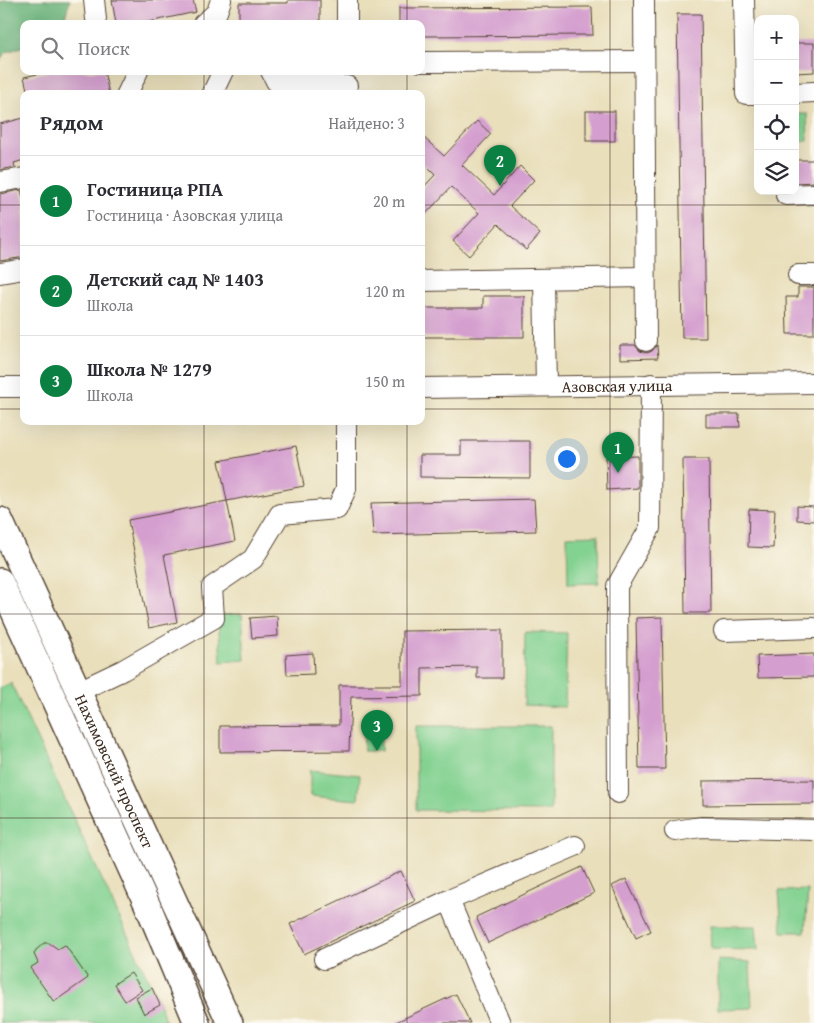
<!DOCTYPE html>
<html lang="ru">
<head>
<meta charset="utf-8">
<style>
	body { margin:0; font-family:"Gentium Book Plus",serif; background:#f7f7f7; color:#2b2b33 }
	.controls { position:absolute; right:15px; top:15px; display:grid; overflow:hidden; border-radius:10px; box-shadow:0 5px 20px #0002 }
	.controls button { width:45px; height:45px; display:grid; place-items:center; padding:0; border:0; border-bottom:1px solid #e1e1e2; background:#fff; color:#2b2b33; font:25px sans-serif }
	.you { position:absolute; left:566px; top:458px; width:18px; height:18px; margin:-12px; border:4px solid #fff; border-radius:50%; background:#1a73e8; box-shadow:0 0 0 8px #1a73e833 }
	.badge { display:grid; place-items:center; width:32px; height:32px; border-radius:50%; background:#0b8043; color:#fff; font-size:16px; font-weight:700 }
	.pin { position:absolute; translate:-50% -41px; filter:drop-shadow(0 1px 2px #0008) }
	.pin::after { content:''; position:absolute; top:26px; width:18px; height:15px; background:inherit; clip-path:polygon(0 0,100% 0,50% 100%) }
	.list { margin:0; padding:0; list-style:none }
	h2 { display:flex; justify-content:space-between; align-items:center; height:65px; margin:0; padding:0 20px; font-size:21px }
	h2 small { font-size:16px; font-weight:400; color:#7c7c81 }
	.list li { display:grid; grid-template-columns:32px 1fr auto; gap:15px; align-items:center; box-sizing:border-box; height:90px; padding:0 20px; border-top:1px solid #e1e1e2 }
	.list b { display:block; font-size:19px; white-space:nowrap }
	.list p { margin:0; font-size:16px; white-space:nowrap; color:#7c7c81 }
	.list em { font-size:16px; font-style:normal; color:#7c7c81 }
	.icon { flex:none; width:28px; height:28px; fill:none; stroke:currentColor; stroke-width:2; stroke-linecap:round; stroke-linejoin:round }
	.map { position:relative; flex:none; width:814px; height:1023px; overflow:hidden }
	.search { position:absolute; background:#fff; box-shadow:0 5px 20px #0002; left:20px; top:20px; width:405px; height:55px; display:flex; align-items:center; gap:12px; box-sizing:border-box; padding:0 18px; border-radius:10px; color:#7c7c81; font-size:19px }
	.panel { position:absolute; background:#fff; box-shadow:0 5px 20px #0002; left:20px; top:90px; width:405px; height:335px; border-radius:10px }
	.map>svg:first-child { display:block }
	.green { fill:#84d292; stroke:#607e58 }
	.forest { fill:#6bb47c; stroke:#536f4d }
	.building { fill:#d49ecf }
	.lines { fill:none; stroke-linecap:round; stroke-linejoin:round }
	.minor-casing { stroke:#554536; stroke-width:22 }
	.major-casing { stroke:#554536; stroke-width:28 }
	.minor { stroke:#fff; stroke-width:20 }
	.major { stroke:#fff; stroke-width:25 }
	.grid { fill:none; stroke:#3b2a1e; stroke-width:1; stroke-opacity:0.55 }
	.labels { text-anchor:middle; stroke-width:4.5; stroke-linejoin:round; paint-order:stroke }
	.street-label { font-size:16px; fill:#3b2a1e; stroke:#fbf7ec }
</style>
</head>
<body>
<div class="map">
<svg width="814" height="1023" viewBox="0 0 814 1023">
	<rect width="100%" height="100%" fill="#fbf7ec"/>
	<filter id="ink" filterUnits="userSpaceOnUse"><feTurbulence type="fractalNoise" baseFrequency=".02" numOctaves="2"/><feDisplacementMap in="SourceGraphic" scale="10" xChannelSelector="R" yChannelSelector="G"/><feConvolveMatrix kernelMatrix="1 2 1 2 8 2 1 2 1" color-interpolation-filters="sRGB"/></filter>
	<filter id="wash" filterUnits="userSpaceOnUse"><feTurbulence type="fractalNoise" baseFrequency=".0096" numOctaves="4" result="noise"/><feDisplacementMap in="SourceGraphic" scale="20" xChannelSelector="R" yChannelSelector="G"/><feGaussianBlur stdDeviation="1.12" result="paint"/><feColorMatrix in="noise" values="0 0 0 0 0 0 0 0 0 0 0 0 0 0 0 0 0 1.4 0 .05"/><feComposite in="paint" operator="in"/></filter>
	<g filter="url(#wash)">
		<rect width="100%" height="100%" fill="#e9dfbb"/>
		<g class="green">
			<path d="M795,114H807L808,141L795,142Z"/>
			<path d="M598,535L599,583L568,584L567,536Z"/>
			<path d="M242,614L245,660L221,662L218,615Z"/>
			<path d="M525,632L567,633L565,707L524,705Z"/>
			<path d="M11,683L160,1005L166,1023H0V688Z"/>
			<path d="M381,722V751H364L363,723Z"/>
			<path d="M416,726H551V811L416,810Z"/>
			<path d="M310,770L360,775L358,800L310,796Z"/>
			<path d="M808,890L805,932H782L779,891Z"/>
			<path d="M710,926H756L758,950L711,949Z"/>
			<path d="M718,960L750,962L752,1008L718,1009Z"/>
		</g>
		<path class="forest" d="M4,0H70L63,24H24V46L5,53L0,61V3Z"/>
		<g id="blocks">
			<g class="building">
				<path d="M112,0H193L196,12L139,24H116Z"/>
				<path d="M288,0H320V24H239V3H288Z"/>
				<path d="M592,7L593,35L421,36V24H399V8Z"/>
				<path d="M677,14H701L706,338H682Z"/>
				<path d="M795,43H814V72L795,73Z"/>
				<path d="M51,71H104L109,94H28L24,77Z"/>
				<rect x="586" y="111" width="29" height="30"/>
				<path d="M24,118V160L14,163L15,167L0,170V124Z"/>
				<path d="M477,121L491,134L462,165L494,195L520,166L534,180L510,206L540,234L526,250L498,224L469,256L453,241L479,213L451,187L421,219V190L435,175L421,161V135L444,156Z"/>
				<path d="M795,160H814V182L795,183Z"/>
				<path d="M21,190L24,201V257L0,261V194Z"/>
				<path d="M798,287H814V334H787L786,297H798Z"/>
				<path d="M483,296H524V337H421V308H483Z"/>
				<path d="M620,345H635L640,351L647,353L652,351L657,345L658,358L620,359Z"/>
				<path d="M706,414H739L740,427H706Z"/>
				<path d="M461,441H530V478L420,477V455H461Z"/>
				<path d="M296,446L304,486L227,501L219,461Z"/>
				<path d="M638,456V488L607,490L606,457Z"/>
				<path d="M683,459H709L711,613H685Z"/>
				<path d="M534,499L536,531L373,535L371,503Z"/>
				<path d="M227,501L235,541L164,555L177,622L149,628L128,520Z"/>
				<path d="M797,506L814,507V521L797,520Z"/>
				<path d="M749,509L775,510L773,548L748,547Z"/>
				<path d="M277,616L278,636L252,638L250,618Z"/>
				<path d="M662,617L665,769H639L636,618Z"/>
				<path d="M502,630V678H477V667L422,668V696L351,697L349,751L220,752V726L339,725V685H402V631Z"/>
				<path d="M313,653L314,674L287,675L286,655Z"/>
				<path d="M814,654V677L758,678L757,656Z"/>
				<path d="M814,780V804L703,805V781Z"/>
				<path d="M582,867L594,893L488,943L476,917Z"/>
				<path d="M401,871L415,901L304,954L290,924Z"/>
				<path d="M626,879L651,931L636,938L612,886Z"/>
				<path d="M44,943H49L58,949L65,945L88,978L54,1002L30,968L38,963L34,954L36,950Z"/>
				<path d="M131,973L142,990L125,1001L114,984Z"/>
				<path d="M152,988L160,1005L144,1014L136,997Z"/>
				<path d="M456,994L470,1023H394Z"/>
			</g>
		</g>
	</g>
	<g filter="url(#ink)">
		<use href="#blocks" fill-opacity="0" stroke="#554536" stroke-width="1"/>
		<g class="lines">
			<defs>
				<g id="minor">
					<path d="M94,0L96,19"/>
					<path d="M347,0V24"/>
					<path d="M644,0L646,341"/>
					<path d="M744,0L746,94H758"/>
					<path d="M203,24L217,12L221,0"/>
					<path d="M421,62L643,61"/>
					<path d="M271,71L276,81L347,86"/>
					<path d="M795,93L814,92"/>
					<path d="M127,94L138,71"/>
					<path d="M212,94L223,71"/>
					<path d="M0,182L24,178"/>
					<path d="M786,195L814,194"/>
					<path d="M0,273L24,269"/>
					<path d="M798,275H814"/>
					<path d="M544,279L546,386"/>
					<path d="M421,281L645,277"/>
					<path d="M0,387H24"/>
					<path id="s1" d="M421,388L814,383"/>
					<path d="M724,631L814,628"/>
					<path d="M79,691L123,670L214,618L212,587L253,559L280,514L337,509L346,489V421"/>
					<path d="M618,793L617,586L650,528L651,384"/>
					<path d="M675,831L701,827L814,830"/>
					<path d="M449,900L575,846"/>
					<path d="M324,959L449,900L500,1023"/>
				</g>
				<g id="major">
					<path id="s2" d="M0,520L230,1023"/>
					<path d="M0,581L151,913L197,1023"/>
				</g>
			</defs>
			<use href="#minor" class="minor-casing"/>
			<use href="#major" class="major-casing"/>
			<use href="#minor" class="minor"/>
			<use href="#major" class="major"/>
		</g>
	</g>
	<path class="grid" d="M204,0V24M407,0V24M610,0V1023M204,71V94M407,71V94M0,205H24M421,205H814M0,409H24M421,409H814M204,421V1023M407,421V1023M0,614H814M0,818H814"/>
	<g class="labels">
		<g class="street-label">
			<text dy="6" stroke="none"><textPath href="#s1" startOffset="196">Азовская улица</textPath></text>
			<text dy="6" stroke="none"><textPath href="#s2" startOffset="276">Нахимовский проспект</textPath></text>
		</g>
	</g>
</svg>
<div class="controls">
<button>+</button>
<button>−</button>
<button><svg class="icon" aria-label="locate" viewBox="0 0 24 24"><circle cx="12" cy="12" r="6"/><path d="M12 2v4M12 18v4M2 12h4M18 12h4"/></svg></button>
<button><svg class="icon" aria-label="layers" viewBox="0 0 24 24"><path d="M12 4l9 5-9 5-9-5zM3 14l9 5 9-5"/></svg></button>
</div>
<div class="you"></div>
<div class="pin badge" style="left:618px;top:473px">1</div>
<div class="pin badge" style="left:500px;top:186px">2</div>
<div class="pin badge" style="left:377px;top:751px">3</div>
<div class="search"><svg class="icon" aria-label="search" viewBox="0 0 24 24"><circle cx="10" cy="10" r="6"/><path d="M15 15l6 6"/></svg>Поиск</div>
<section class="panel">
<h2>Рядом<small>Найдено: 3</small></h2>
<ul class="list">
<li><span class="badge">1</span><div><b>Гостиница РПА</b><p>Гостиница · Азовская улица</p></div><em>20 m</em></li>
<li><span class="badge">2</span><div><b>Детский сад № 1403</b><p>Школа</p></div><em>120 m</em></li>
<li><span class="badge">3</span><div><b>Школа № 1279</b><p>Школа</p></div><em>150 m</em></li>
</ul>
</section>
</div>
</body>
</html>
